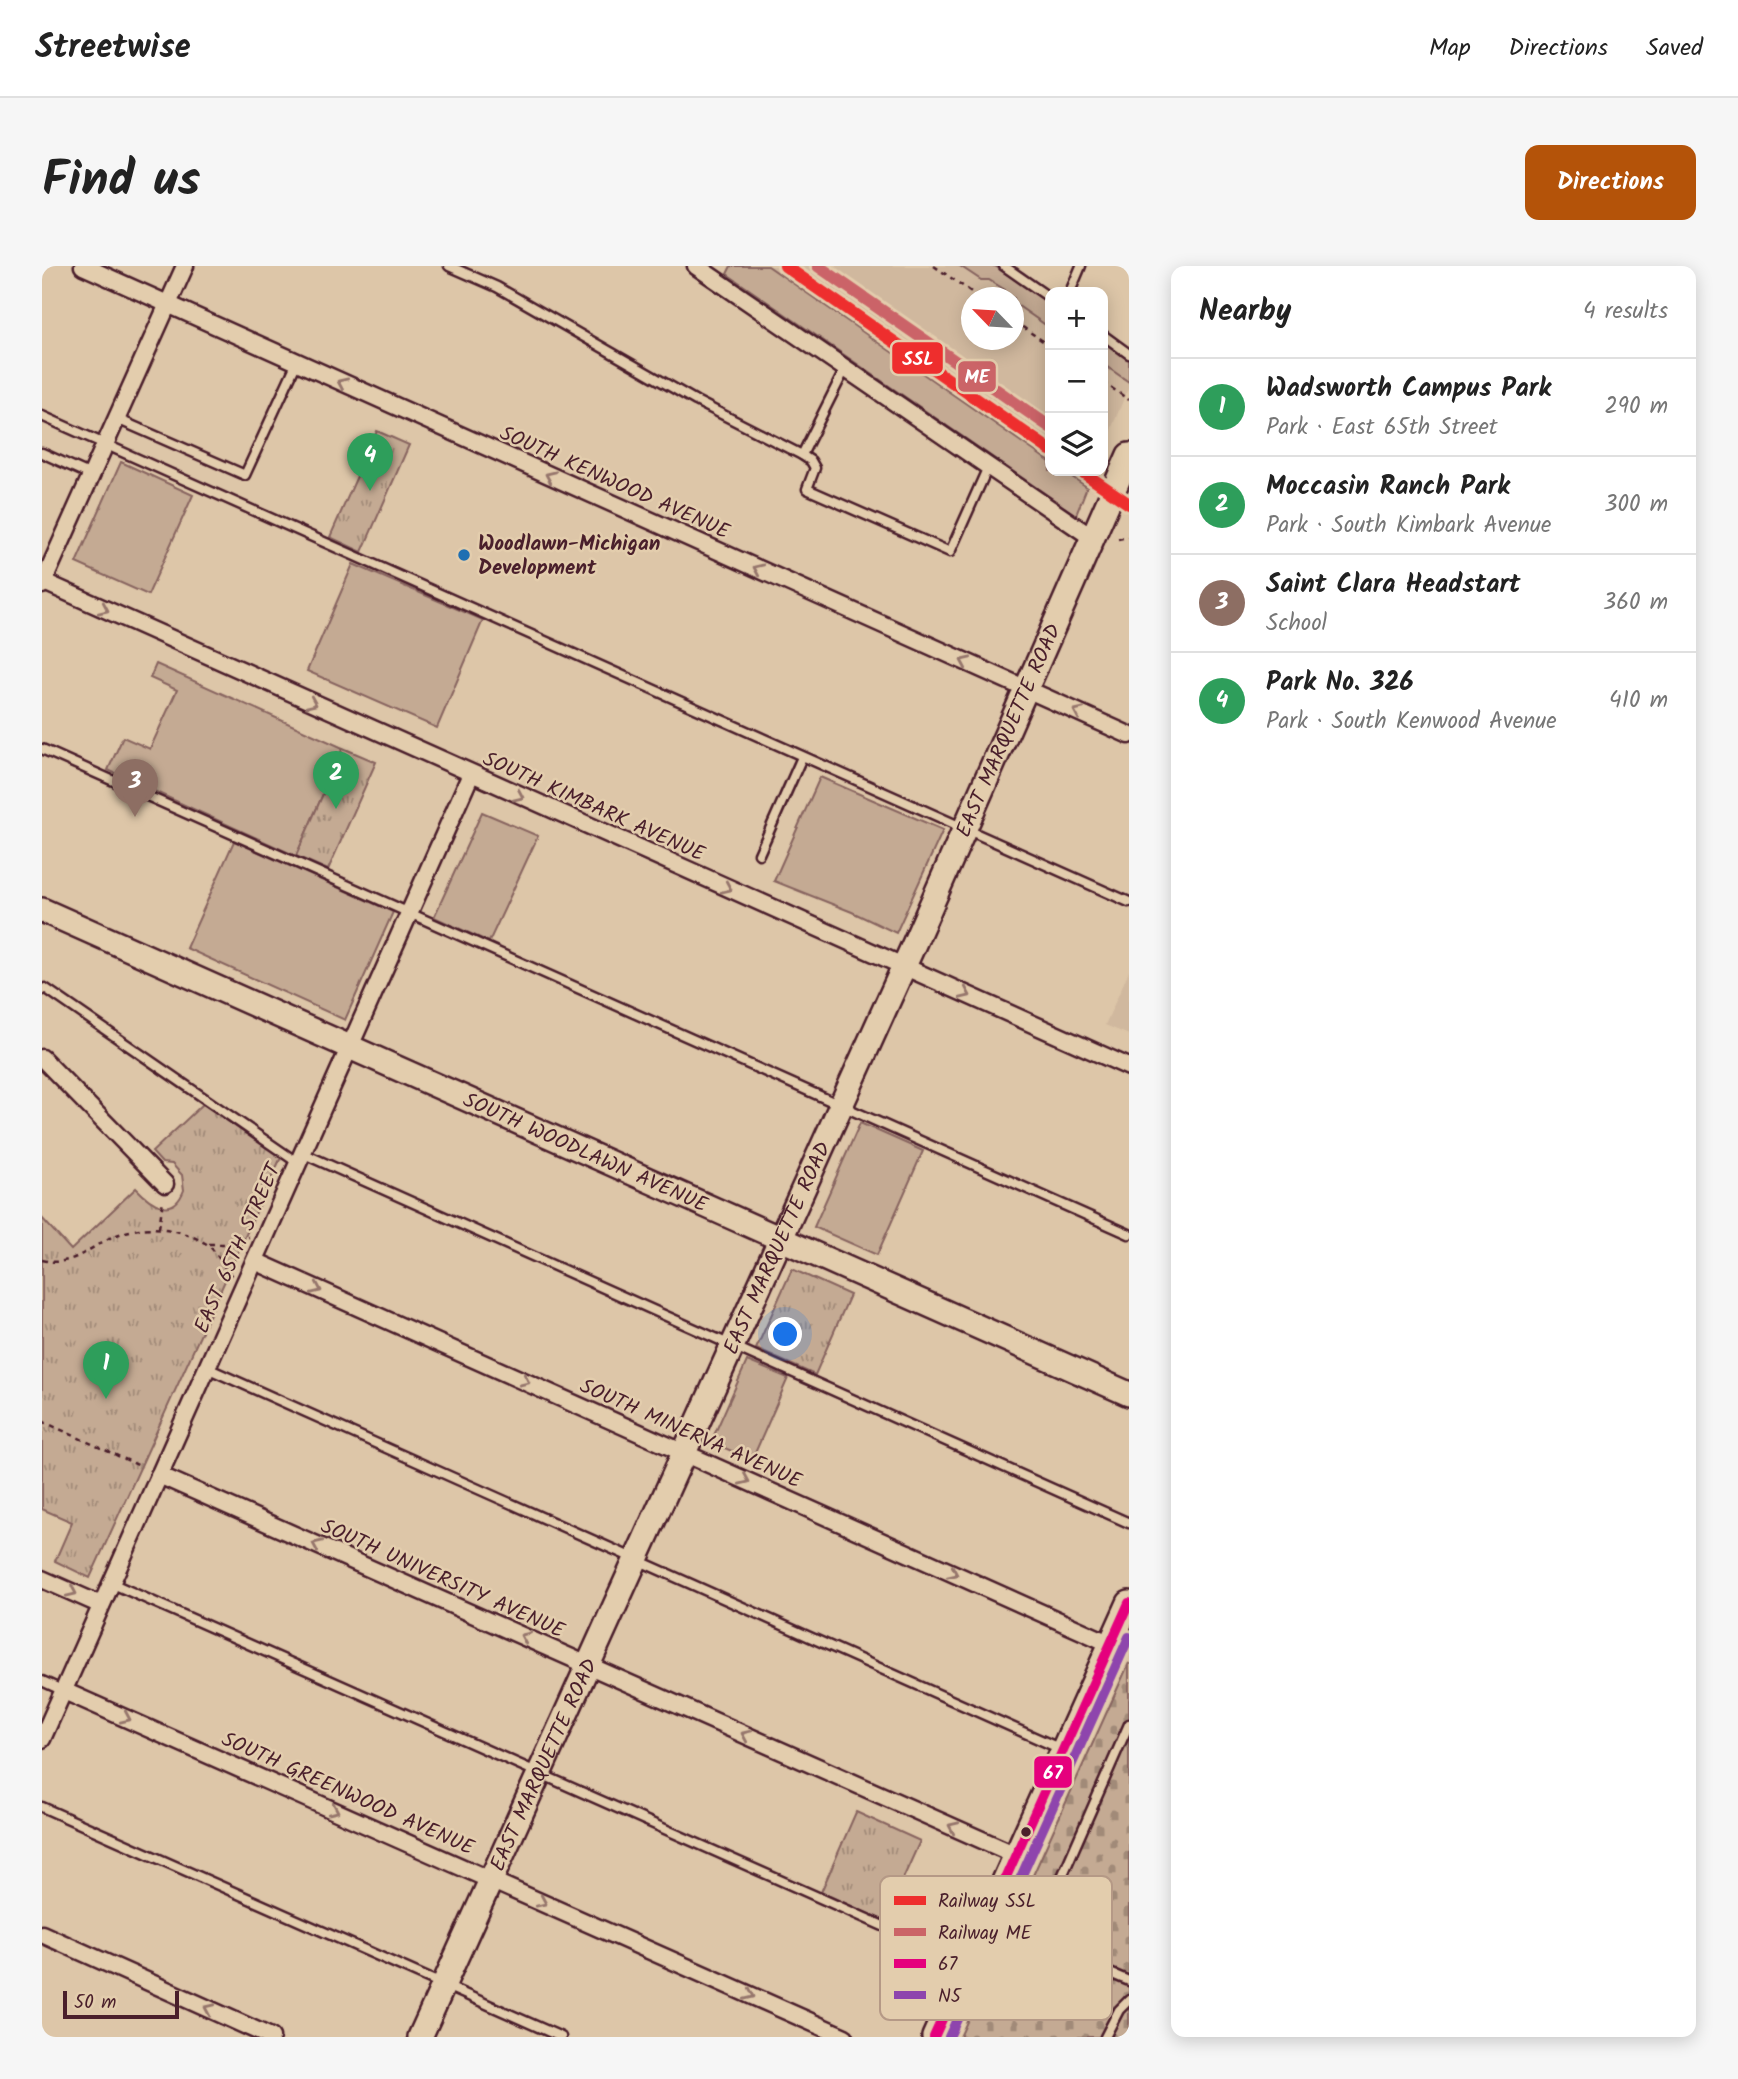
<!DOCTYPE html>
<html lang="en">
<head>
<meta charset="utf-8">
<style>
	body { margin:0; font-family:Kalam,sans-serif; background:#f6f6f6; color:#222 }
	.controls { position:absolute; right:21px; top:21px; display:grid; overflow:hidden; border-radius:14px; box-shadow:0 4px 18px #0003 }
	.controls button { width:63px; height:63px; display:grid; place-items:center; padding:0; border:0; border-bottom:2px solid #e0e0e0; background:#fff; color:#222; font:35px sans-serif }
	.compass { position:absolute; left:919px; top:21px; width:63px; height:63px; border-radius:50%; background:#fff; box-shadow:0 4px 18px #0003; rotate:295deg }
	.scale { position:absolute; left:21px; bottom:18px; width:116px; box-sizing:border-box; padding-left:7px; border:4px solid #4a1f2b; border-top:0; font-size:19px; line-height:24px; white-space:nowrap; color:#4a1f2b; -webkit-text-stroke:5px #e3cdad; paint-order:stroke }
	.you { position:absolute; left:744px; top:1069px; width:24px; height:24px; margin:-18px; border:5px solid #fff; border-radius:50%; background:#1a73e8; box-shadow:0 0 0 10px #1a73e833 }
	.badge { display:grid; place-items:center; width:46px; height:46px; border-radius:50%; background:#b45309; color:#fff; font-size:23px; font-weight:700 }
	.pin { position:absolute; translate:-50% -58px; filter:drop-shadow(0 2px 4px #0008) }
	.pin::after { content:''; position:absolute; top:37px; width:24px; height:21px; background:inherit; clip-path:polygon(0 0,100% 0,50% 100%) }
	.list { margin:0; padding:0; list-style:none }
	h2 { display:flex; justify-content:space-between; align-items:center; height:91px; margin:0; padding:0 28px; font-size:30px }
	h2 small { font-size:23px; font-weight:400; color:#767676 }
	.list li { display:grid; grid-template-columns:46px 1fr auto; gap:21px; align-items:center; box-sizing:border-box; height:98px; padding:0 28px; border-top:2px solid #e0e0e0 }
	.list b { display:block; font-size:26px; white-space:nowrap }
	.list p { margin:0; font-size:23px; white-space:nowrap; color:#767676 }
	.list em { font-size:23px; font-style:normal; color:#767676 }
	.icon { flex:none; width:38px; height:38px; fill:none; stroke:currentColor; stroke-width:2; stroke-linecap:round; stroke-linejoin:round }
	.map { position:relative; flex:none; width:1087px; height:1771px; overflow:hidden; border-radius:14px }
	header { display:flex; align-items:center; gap:42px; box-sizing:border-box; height:98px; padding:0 35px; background:#fff; border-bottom:2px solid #e0e0e0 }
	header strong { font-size:33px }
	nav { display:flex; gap:38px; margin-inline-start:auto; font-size:24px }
	.intro { display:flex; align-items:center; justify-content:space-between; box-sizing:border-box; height:168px; padding:0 42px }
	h1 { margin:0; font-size:49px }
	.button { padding:18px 32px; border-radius:14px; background:#b45309; color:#fff; font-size:24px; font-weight:700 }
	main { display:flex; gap:42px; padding:0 42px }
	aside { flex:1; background:#fff; border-radius:14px; box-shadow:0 4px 18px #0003 }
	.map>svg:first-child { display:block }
	.built { fill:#d0b89e; fill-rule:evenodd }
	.green { fill:#c4aa93; stroke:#87645f; stroke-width:2 }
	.cemetery { fill:url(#cemetery-stones); stroke:#87645f; stroke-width:2 }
	.park { fill:url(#park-tufts); stroke:#87645f; stroke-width:2 }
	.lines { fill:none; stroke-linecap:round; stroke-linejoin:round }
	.lane-casing { stroke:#4a1f2b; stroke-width:13 }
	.street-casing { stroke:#4a1f2b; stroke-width:21 }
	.secondary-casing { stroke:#4a1f2b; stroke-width:28 }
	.path { stroke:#4a1f2b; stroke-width:2.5; stroke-dasharray:5 5; stroke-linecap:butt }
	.lane { stroke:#e3cdad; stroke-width:8 }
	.street { stroke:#e3cdad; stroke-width:16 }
	.secondary { stroke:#e3cdad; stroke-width:23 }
	.bus-1-casing { stroke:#e3cdad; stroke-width:16 }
	.bus-2-casing { stroke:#e3cdad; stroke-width:16 }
	.bus-1 { stroke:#e5007d; stroke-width:10 }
	.bus-2 { stroke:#8e44ad; stroke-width:10 }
	.rail-1-casing { stroke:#e3cdad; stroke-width:18 }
	.rail-2-casing { stroke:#e3cdad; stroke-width:18 }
	.rail-1 { stroke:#ee2e2d; stroke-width:12 }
	.rail-2 { stroke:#cb6467; stroke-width:12 }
	.oneway { stroke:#96766c }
	.poi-dot { fill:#1f6fb2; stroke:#e3cdad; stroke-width:2.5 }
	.bus-dot { fill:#4a1f2b; stroke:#e3cdad; stroke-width:2.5 }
	.labels { text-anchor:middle; stroke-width:5; stroke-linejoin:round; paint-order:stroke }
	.street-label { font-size:21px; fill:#4a1f2b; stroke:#e3cdad }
	.poi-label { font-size:21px; font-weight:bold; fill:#4a1f2b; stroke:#e3cdad; text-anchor:start }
	.key { fill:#e3cdad; stroke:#b59986; stroke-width:2 }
	.key-label { font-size:19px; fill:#4a1f2b }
	.line-badge { stroke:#e3cdad; stroke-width:2.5 }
	.badge-label { font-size:19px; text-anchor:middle; font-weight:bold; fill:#fff }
</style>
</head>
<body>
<header>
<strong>Streetwise</strong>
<nav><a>Map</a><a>Directions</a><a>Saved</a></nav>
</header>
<div class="intro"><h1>Find us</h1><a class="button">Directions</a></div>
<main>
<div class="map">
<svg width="1087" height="1771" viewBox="0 0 1087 1771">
	<defs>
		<pattern id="cemetery-stones" width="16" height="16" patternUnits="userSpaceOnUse" patternTransform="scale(1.75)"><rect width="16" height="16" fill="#c4aa93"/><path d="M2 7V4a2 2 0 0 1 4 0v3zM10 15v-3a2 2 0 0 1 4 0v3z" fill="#a18a78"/></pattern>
		<pattern id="park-tufts" width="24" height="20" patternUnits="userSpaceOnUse" patternTransform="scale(1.75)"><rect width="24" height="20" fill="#c4aa93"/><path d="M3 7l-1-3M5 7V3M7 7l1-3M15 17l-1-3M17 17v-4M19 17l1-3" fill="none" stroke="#a18a78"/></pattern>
	</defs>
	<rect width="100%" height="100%" fill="#ddc6a8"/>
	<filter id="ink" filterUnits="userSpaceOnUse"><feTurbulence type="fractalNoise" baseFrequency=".0143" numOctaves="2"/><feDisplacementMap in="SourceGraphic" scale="14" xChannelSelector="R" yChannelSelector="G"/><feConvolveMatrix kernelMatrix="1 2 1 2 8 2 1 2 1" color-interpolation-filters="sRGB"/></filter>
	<g filter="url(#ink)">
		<g class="built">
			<path d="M700,0H946L1008,42V205H1052L1039,235ZM930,32H972V74H930Z"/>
			<path d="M1061,78L1087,96V120L1061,183Z"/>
			<path d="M1087,705V769L1063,759Z"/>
		</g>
		<g class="green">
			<path d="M689,0H726L1008,196V205H1021L1045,221L1034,249L685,8Z"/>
			<path d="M918,0H953L1008,38V62L972,37V32L965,31L963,24L947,14H939Z"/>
			<path d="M1061,74L1087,92V116L1061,98Z"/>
			<path d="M79,196L151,229L106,329L34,297Z"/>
			<path d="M311,298L441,354L395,462L265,405Z"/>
			<path d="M114,398L301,482L254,590L66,504L81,471L108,483L135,424L108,412Z"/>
			<path d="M778,511L901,564L854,667L810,646L732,615Z"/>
			<path d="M440,546L496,570L447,676L392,651Z"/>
			<path d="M192,575L351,646L303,754L144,682Z"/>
			<path d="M818,857L881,885L835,989L772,961Z"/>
			<path d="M705,1095L746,1112L710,1194L669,1176Z"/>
		</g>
		<path class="cemetery" d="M1087,1397V1771H918Z"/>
		<g class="park">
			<path d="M335,165L367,179L320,286L288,271Z"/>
			<path d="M301,482L334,496L286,604L254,590Z"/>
			<path d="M161,838L240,889L48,1312L13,1295L30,1256L0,1243V952L29,984L94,922C109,938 131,953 142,924L140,909L130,898L120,897L110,886Z"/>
			<path d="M750,1003L808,1029L773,1109L714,1083Z"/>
			<path d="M814,1546L878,1575L842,1655L779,1626Z"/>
		</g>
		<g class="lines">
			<defs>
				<g id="lane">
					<path d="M407,0L455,21L654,135L760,189L769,195L773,202L765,223L908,286L946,201"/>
					<path d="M962,0L1008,32"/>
					<path d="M1028,26L1039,0"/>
					<path d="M1061,69L1087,88"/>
					<path d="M0,150L1087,636"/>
					<path d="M75,153L203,209L255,96"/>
					<path d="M0,187L49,209"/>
					<path d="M760,189L803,103"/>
					<path d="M0,483L1087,968"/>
					<path d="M717,588L760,491"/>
					<path d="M0,724L3,722L256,897"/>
					<path d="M260,887L1087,1257"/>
					<path d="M165,1102L1019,1483"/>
					<path d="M69,1317L922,1696"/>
					<path d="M0,1415L22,1425"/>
					<path d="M1087,1458L1008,1638C1007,1644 1004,1654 1005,1660C1011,1687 1064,1705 1087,1715"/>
					<path d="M0,1541L519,1771"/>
					<path d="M1063,1771L1077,1744L1087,1734"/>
				</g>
				<g id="street">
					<path d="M41,0L1087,469"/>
					<path d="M654,0L1052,273"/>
					<path d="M0,315L1087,801"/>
					<path d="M0,319L143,0"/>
					<path d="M0,792L123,918"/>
					<path d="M213,995L1069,1378"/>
					<path d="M117,1209L974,1589"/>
					<path d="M0,1313L59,1339"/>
					<path d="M22,1425L803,1771"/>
					<path d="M0,1473L429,508"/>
					<path d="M0,1668L229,1771"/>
				</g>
				<g id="secondary">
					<path id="s1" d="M0,644L1087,1128"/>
					<path id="s2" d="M378,1771L872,678L1087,189"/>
					<path d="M892,1771L1087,1337"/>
				</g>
			</defs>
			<use href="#lane" class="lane-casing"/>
			<use href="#street" class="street-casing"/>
			<use href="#secondary" class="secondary-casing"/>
			<g class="path">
				<path d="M892,0L938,32"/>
				<path d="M972,55L1008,80"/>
				<path d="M1061,116L1087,134"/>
				<path d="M1076,273L1087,271"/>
				<path d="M117,962L121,934"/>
				<path d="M167,978H182L207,971"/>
				<path d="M0,994C27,1001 42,986 64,974C96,957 132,959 163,977C175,984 180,1001 190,1010"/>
				<path d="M0,1155L100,1201"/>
			</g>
			<use href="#lane" class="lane"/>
			<use href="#street" class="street"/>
			<use href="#secondary" class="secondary"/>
			<defs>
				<path id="bus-1" d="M892,1771L1087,1337"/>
				<path id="bus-2" d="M907,1771L1087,1371"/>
			</defs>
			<use href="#bus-1" class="bus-1-casing"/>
			<use href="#bus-2" class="bus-2-casing"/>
			<use href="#bus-1" class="bus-1"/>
			<use href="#bus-2" class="bus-2"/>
			<defs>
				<g id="rail-1">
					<path d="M743,0L1008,184"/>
					<path d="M1039,205L1087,238"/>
				</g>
				<path id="rail-2" d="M776,0L1008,161"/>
			</defs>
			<use href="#rail-1" class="rail-1-casing"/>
			<use href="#rail-2" class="rail-2-casing"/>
			<use href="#rail-1" class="rail-1"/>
			<use href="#rail-2" class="rail-2"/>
		</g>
		<defs><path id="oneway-chevron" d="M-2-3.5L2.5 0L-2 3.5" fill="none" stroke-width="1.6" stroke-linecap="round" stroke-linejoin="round" transform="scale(1.75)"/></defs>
		<g class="oneway">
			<use href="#oneway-chevron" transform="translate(300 117) rotate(-156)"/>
			<use href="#oneway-chevron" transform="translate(508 210) rotate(-156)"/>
			<use href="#oneway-chevron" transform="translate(716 303) rotate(-156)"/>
			<use href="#oneway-chevron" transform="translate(62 343) rotate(24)"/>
			<use href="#oneway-chevron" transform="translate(923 396) rotate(-156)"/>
			<use href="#oneway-chevron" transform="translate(270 437) rotate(24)"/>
			<use href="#oneway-chevron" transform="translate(1036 446) rotate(-156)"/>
			<use href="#oneway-chevron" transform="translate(477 530) rotate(24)"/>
			<use href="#oneway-chevron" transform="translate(685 622) rotate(24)"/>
			<use href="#oneway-chevron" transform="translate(924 728) rotate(24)"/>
			<use href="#oneway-chevron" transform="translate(275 1023) rotate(24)"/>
			<use href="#oneway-chevron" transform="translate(483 1115) rotate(24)"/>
			<use href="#oneway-chevron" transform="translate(703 1214) rotate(24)"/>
			<use href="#oneway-chevron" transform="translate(275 1279) rotate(-156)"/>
			<use href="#oneway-chevron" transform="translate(911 1307) rotate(24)"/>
			<use href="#oneway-chevron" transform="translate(30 1326) rotate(24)"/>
			<use href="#oneway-chevron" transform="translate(483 1371) rotate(-156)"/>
			<use href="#oneway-chevron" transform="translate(84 1452) rotate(24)"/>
			<use href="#oneway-chevron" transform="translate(704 1469) rotate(-156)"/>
			<use href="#oneway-chevron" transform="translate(292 1544) rotate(24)"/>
			<use href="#oneway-chevron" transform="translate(911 1561) rotate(-156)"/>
			<use href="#oneway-chevron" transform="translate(500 1636) rotate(24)"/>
			<use href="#oneway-chevron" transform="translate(708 1729) rotate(24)"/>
			<use href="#oneway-chevron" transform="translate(167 1743) rotate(-156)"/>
		</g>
	</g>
	<circle class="poi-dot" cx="422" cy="289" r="7"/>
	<circle class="bus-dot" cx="984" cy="1566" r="6"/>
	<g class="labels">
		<g class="street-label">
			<text transform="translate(573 216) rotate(24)" y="7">SOUTH KENWOOD AVENUE</text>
			<text dy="7" stroke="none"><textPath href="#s2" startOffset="1433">EAST MARQUETTE ROAD</textPath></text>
			<text transform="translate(552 540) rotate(24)" y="7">SOUTH KIMBARK AVENUE</text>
			<text dy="7" stroke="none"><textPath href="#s1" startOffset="595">SOUTH WOODLAWN AVENUE</textPath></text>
			<text dy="7" stroke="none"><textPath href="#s2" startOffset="866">EAST MARQUETTE ROAD</textPath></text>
			<text transform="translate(195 982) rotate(-66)" y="7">EAST 65TH STREET</text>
			<text transform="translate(649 1167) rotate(24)" y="7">SOUTH MINERVA AVENUE</text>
			<text transform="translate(401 1312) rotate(24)" y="7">SOUTH UNIVERSITY AVENUE</text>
			<text dy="7" stroke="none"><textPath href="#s2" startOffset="299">EAST MARQUETTE ROAD</textPath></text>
			<text transform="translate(306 1527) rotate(24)" y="7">SOUTH GREENWOOD AVENUE</text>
		</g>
		<g class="poi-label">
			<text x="436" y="284">Woodlawn-Michigan<tspan x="436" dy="24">Development</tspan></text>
		</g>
	</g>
	<rect x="838" y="1610" width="232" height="144" rx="10" class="key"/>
	<rect x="852" y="1630" width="32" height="9" fill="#ee2e2d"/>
	<rect x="852" y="1662" width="32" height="8" fill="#cb6467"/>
	<rect x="852" y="1693" width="32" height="9" fill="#e5007d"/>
	<rect x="852" y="1725" width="32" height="8" fill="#8e44ad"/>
	<g class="key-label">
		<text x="896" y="1641">Railway SSL</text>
		<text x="896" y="1673">Railway ME</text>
		<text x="896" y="1704">67</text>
		<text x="896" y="1736">N5</text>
	</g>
	<g class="line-badge">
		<rect x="849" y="75" width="53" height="34" rx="7" fill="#ee2e2d"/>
		<rect x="915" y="94" width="40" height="33" rx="7" fill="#cb6467"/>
		<rect x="991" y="1489" width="40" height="34" rx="7" fill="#e5007d"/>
	</g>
	<g class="badge-label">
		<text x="876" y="99">SSL</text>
		<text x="935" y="117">ME</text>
		<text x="1011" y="1513">67</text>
	</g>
</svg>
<div class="controls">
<button>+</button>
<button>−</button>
<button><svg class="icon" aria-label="layers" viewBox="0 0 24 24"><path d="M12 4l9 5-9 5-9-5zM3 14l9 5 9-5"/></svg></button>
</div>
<svg class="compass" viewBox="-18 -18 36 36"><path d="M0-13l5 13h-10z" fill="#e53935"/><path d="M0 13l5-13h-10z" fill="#767676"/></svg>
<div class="scale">50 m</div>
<div class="you"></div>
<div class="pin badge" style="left:64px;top:1133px;background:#2e9e5b">1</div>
<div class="pin badge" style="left:294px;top:543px;background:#2e9e5b">2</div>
<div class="pin badge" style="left:93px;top:551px;background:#8d6e63">3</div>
<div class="pin badge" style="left:328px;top:225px;background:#2e9e5b">4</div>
</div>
<aside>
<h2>Nearby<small>4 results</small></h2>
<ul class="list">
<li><span class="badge" style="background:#2e9e5b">1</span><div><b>Wadsworth Campus Park</b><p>Park · East 65th Street</p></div><em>290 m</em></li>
<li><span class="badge" style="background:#2e9e5b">2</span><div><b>Moccasin Ranch Park</b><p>Park · South Kimbark Avenue</p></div><em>300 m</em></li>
<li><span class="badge" style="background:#8d6e63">3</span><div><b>Saint Clara Headstart</b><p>School</p></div><em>360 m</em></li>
<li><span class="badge" style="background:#2e9e5b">4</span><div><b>Park No. 326</b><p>Park · South Kenwood Avenue</p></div><em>410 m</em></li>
</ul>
</aside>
</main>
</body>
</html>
